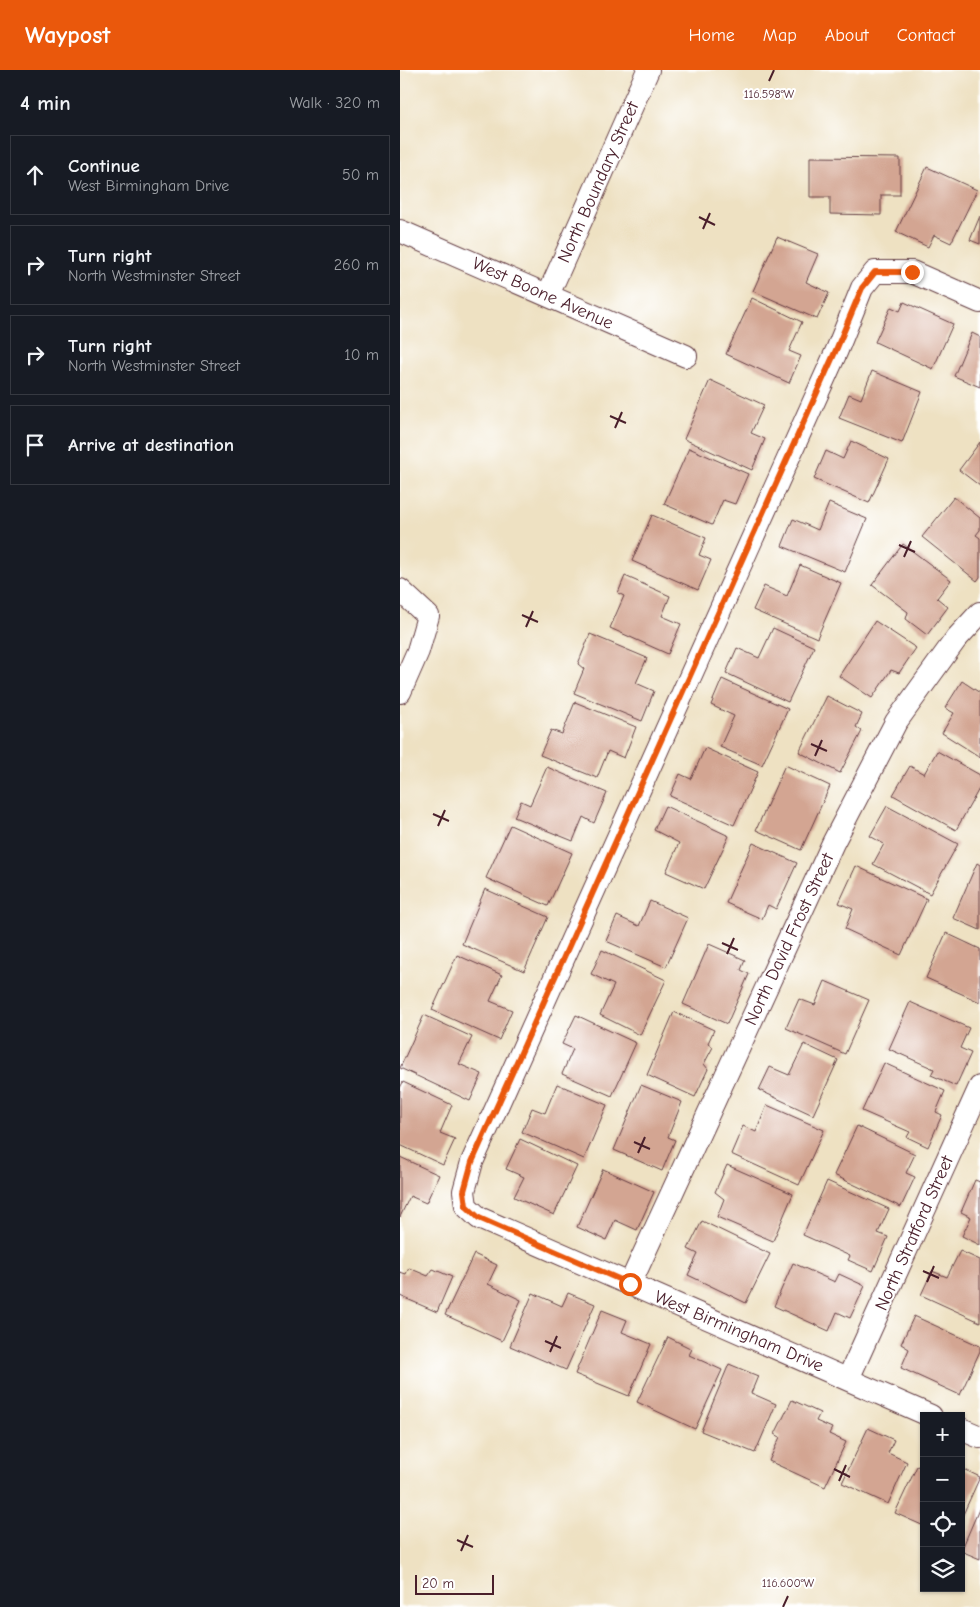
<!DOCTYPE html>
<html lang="en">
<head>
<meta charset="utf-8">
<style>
	body { margin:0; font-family:"Comic Neue",sans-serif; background:#20242c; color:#f1f3f6 }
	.controls { position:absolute; right:15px; bottom:15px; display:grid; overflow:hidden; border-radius:0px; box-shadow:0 1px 4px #0004 }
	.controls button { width:45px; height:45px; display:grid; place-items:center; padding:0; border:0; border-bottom:1px solid #363941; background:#171b24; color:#f1f3f6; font:25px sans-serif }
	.scale { position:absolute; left:15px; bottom:12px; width:79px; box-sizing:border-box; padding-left:5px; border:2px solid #4a1f2b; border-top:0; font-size:14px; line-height:18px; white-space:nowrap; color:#4a1f2b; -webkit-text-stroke:4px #fff; paint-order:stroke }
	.stop { position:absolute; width:15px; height:15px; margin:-11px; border:4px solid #ea580c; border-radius:50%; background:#fff }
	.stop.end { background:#ea580c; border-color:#fff; box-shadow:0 1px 5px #0008 }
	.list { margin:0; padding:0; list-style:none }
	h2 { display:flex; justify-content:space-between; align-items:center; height:65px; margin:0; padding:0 20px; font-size:21px }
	h2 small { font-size:16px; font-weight:400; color:#9ea1a6 }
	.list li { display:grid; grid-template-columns:32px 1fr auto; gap:15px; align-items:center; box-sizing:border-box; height:80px; margin:0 10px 10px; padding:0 10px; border:1px solid #363941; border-radius:0px }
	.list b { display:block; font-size:19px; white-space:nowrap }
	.list p { margin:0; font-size:16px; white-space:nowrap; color:#9ea1a6 }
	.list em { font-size:16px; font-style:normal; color:#9ea1a6 }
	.icon { flex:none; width:28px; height:28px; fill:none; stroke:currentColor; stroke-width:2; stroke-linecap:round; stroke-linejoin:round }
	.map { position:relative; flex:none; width:580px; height:1537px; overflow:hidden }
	header { display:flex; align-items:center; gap:30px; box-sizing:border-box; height:70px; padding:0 25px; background:#ea580c; color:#fff }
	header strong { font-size:24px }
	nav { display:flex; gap:28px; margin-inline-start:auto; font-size:18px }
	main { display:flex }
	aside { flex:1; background:#171b24 }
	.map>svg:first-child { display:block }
	.building { fill:#d3a592 }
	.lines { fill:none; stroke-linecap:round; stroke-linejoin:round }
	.minor-casing { stroke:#633c42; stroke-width:24 }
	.minor { stroke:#fff; stroke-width:22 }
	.route { stroke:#ea580c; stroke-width:6 }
	.ticks { fill:none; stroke:#4a1f2b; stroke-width:2 }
	.labels { text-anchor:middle; stroke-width:4; stroke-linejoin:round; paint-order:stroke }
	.street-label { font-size:18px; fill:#4a1f2b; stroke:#fff }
	.ticks-label { font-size:12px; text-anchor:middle; fill:#4a1f2b; stroke:#fff; stroke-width:4; stroke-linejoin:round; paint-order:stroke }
</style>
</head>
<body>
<header>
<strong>Waypost</strong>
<nav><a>Home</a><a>Map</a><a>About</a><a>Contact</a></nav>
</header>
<main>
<aside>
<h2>4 min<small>Walk · 320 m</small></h2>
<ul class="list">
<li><svg class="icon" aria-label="ahead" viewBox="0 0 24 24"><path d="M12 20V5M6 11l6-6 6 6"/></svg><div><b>Continue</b><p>West Birmingham Drive</p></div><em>50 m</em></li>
<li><svg class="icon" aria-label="right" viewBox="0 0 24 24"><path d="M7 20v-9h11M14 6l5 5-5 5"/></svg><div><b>Turn right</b><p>North Westminster Street</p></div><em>260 m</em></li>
<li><svg class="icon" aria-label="right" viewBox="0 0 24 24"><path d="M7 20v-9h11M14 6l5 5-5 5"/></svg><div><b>Turn right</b><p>North Westminster Street</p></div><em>10 m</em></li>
<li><svg class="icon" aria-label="arrive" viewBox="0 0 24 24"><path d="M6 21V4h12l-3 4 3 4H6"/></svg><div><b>Arrive at destination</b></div></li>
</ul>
</aside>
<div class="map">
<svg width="580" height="1537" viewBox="0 0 580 1537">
	<rect width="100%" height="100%" fill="#fff"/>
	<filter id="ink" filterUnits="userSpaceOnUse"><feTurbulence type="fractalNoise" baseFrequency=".02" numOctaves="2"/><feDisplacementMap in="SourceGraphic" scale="10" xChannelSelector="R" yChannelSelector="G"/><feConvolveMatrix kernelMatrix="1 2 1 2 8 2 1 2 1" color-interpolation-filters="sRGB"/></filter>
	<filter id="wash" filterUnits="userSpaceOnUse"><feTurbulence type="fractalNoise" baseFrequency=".0096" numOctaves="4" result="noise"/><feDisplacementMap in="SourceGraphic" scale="20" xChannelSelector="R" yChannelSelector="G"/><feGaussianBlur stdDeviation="1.12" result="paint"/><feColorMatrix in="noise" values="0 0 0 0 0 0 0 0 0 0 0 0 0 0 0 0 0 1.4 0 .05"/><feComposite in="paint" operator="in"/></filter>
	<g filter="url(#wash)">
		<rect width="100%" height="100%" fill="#eee1c2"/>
		<g id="blocks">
			<g class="building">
				<path d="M410,87L500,88V125H481V145L430,144V127H410Z"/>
				<path d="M527,97L577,120L551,173L534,165L528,177L496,162Z"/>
				<path d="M580,146V174L570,170Z"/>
				<path d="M377,167L418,184L406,212L429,223L417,249L353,221Z"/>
				<path d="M352,228L402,252L389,281L401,286L389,313L326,284Z"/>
				<path d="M504,232L553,254L533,299L475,272L491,237L500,241Z"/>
				<path d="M572,263L580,267V317L554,306Z"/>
				<path d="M472,301L522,322L502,373L439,348L449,324L461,329Z"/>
				<path d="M310,310L364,335L351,363L365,369L352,400L284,369Z"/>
				<path d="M451,371L489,389L469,433L414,409L426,381L443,389Z"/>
				<path d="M580,372V416L559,400Z"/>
				<path d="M289,378L348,404L335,434L323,430L312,455L264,434Z"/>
				<path d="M554,427L580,448V460L576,465L580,468V507L577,511L522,467Z"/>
				<path d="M429,433L467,449L445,502L382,476L393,449L418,460Z"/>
				<path d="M252,445L306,468L299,485L311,490L298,520L232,491Z"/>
				<path d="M503,474L551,510L537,528L548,537L527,565L506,549L508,542L472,515Z"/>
				<path d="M400,495L441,513L417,568L353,540L364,516L387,526Z"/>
				<path d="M225,506L270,526L262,546L281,554L268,584L210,558L224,526L218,523Z"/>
				<path d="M475,551L516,578L499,603L491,600L472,628L439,606Z"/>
				<path d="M373,558L414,577L388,632L326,603L337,578L359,588Z"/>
				<path d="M190,564L247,588L236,613L254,621L242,651L174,623L184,599L178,594Z"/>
				<path d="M322,609L388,639L362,695L320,677L334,646L311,635Z"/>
				<path d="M562,611L580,623V687L542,663L554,643L545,638Z"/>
				<path d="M427,626L462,644L456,657L462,661L440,703L399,682Z"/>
				<path d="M175,632L236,657L224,688L208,681L197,708L140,685L151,660L162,664Z"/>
				<path d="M305,678L358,702L334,755L270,726L280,704L291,709Z"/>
				<path d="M537,681L580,705V717L556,760L493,725L510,696L524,704Z"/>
				<path d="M385,695L430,716L401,780L356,760Z"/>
				<path d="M147,697L207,723L194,753L183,747L173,771L114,747L121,731L130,735Z"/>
				<path d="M265,736L329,766L304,819L266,802L279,773L254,760Z"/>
				<path d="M487,736L558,774L530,824L473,794L484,774L470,766Z"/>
				<path d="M110,755L172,783L148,836L86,808Z"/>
				<path d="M353,773L397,793L376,839L368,835L362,849L326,833Z"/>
				<path d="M577,793L580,795V860L553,848Z"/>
				<path d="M456,796L527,829L501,885L445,859L453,839L439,833Z"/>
				<path d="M85,819L148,847L124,901L62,874Z"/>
				<path d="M250,831L288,848L266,897L206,871L217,846L239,856Z"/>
				<path d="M546,863L580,879V932L526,908Z"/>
				<path d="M309,874L345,890L341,900L349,904L327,954L283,934Z"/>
				<path d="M202,880L266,910L240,965L200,945L214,915L191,904Z"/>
				<path d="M57,885L102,905L90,931L112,940L99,970L32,940Z"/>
				<path d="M425,911L469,930L445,984L386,958L399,929L415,935Z"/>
				<path d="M510,932L569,958L560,978L571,983L556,1016L531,1005L534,999L489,979Z"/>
				<path d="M274,942L314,960L308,973L313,977L304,994L308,999L295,1027L247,1005Z"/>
				<path d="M24,945L72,967L59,994L82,1004L70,1031L0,998Z"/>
				<path d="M176,945L236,973L212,1026L162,1004L173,979L162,974Z"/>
				<path d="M404,974L438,990L413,1045L359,1020L370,997L389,1005Z"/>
				<path d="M484,993L545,1021L536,1042L542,1045L528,1077L507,1067L510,1062L462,1041Z"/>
				<path d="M3,1012L52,1035L40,1063L55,1069L43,1095L0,1075V1018Z"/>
				<path d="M157,1014L207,1035L184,1089L122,1062L132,1038L145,1043Z"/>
				<path d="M241,1015L282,1032L268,1067L275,1070L262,1101L214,1080Z"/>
				<path d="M367,1035L424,1060L399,1115L331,1084L343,1056L356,1062Z"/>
				<path d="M457,1056L515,1084L506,1103L515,1107L501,1137L434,1105Z"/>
				<path d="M120,1069L177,1096L154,1145L114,1127L124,1107L106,1099Z"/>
				<path d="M0,1087L39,1105L26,1133L10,1126L0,1147Z"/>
				<path d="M327,1095L393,1124L373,1171L317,1147L324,1129L315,1122Z"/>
				<path d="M203,1099L254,1122L237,1160L215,1150L206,1170L177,1157Z"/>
				<path d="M575,1110L580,1112V1175L562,1166L571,1147L561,1142Z"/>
				<path d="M427,1111L489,1139L478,1163L488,1167L473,1201L448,1190L450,1186L403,1165Z"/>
				<path d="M302,1151L370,1184L346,1233L288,1205L298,1184L288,1179Z"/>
				<path d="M560,1181L580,1190V1252L521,1225L532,1201L547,1207Z"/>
				<path d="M74,1184L97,1195L88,1214L121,1230L102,1271L45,1245Z"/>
				<path d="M393,1193L435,1212L439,1204L465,1216L450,1248L437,1242L429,1261L374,1236Z"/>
				<path d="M9,1198L28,1206L33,1199L52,1207L37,1242L0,1226V1202L6,1204Z"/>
				<path d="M133,1223L162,1236L168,1223L195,1234L166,1300L110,1276Z"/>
				<path d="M202,1240L227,1250L222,1262L251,1274L229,1326L175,1304Z"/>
				<path d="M514,1246L580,1276V1281L560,1325L501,1298L509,1279L501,1274Z"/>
				<path d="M268,1267L292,1279L289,1285L322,1300L295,1359L237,1332Z"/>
				<path d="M329,1294L358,1306L351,1323L376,1334L355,1383L301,1361Z"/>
				<path d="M392,1330L420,1343L416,1351L432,1358L429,1364L446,1372L425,1417L369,1391L380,1367L375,1364Z"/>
				<path d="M468,1358L494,1370L488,1383L507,1392L488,1434L442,1413Z"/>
				<path d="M517,1396L524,1399V1456L495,1443Z"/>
				<path d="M561,1398L580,1407L561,1449Z"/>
				<path d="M580,1437V1489L561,1481Z"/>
			</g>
		</g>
	</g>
	<g filter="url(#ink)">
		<use href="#blocks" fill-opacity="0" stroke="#633c42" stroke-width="1"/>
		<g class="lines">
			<defs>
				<g id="minor">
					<path d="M0,161L286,286"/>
					<path d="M148,225L248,0"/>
					<path d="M0,520L28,546L18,581L0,622"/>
					<path d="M230,1214L433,773L496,652L556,569L580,543"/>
					<path d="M448,1309L580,1017"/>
					<path d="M531,1346L79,1148L66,1136L64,1121L72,1092L437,280L462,218L475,202H512L580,232"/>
					<path d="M561,1359L580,1367"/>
				</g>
			</defs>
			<use href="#minor" class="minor-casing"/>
			<use href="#minor" class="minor"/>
		</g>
	</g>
	<g class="lines" filter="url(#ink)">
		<path class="route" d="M230,1214L79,1148L66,1136L64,1121L72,1092L436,280L462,218L475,202H512"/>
	</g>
	<path class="ticks" d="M369,11L374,0M299,147L315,155M303,159L310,143M210,346L226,353M215,358L222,342M499,475L515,482M504,487L511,471M122,545L138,552M126,557L133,541M411,674L427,681M415,686L422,670M33,744L49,751M38,756L45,740M322,873L338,880M327,884L334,868M234,1072L250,1079M238,1083L245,1067M523,1201L539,1208M527,1212L534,1196M145,1271L161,1278M150,1282L157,1266M434,1399L450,1407M439,1411L446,1395M57,1470L73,1477M61,1481L68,1465M383,1537L388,1526"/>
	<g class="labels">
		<g class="street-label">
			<text transform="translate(198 112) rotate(-66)" y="6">North Boundary Street</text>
			<text transform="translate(143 223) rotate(24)" y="6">West Boone Avenue</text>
			<text transform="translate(389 869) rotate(-65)" y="6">North David Frost Street</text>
			<text transform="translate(514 1163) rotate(-66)" y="6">North Stratford Street</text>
			<text transform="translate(339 1261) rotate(23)" y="6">West Birmingham Drive</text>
		</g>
	</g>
	<g class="ticks-label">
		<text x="369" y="28">116.598°W</text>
		<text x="388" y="1517">116.600°W</text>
	</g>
</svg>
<div class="controls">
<button>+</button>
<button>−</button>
<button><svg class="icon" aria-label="locate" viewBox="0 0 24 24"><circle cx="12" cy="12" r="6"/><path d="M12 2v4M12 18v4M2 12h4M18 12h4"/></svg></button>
<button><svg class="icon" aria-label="layers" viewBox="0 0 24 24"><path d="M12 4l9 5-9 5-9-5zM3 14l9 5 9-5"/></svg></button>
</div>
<div class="scale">20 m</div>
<div class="stop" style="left:230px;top:1214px"></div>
<div class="stop end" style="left:512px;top:202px"></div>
</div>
</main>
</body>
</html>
